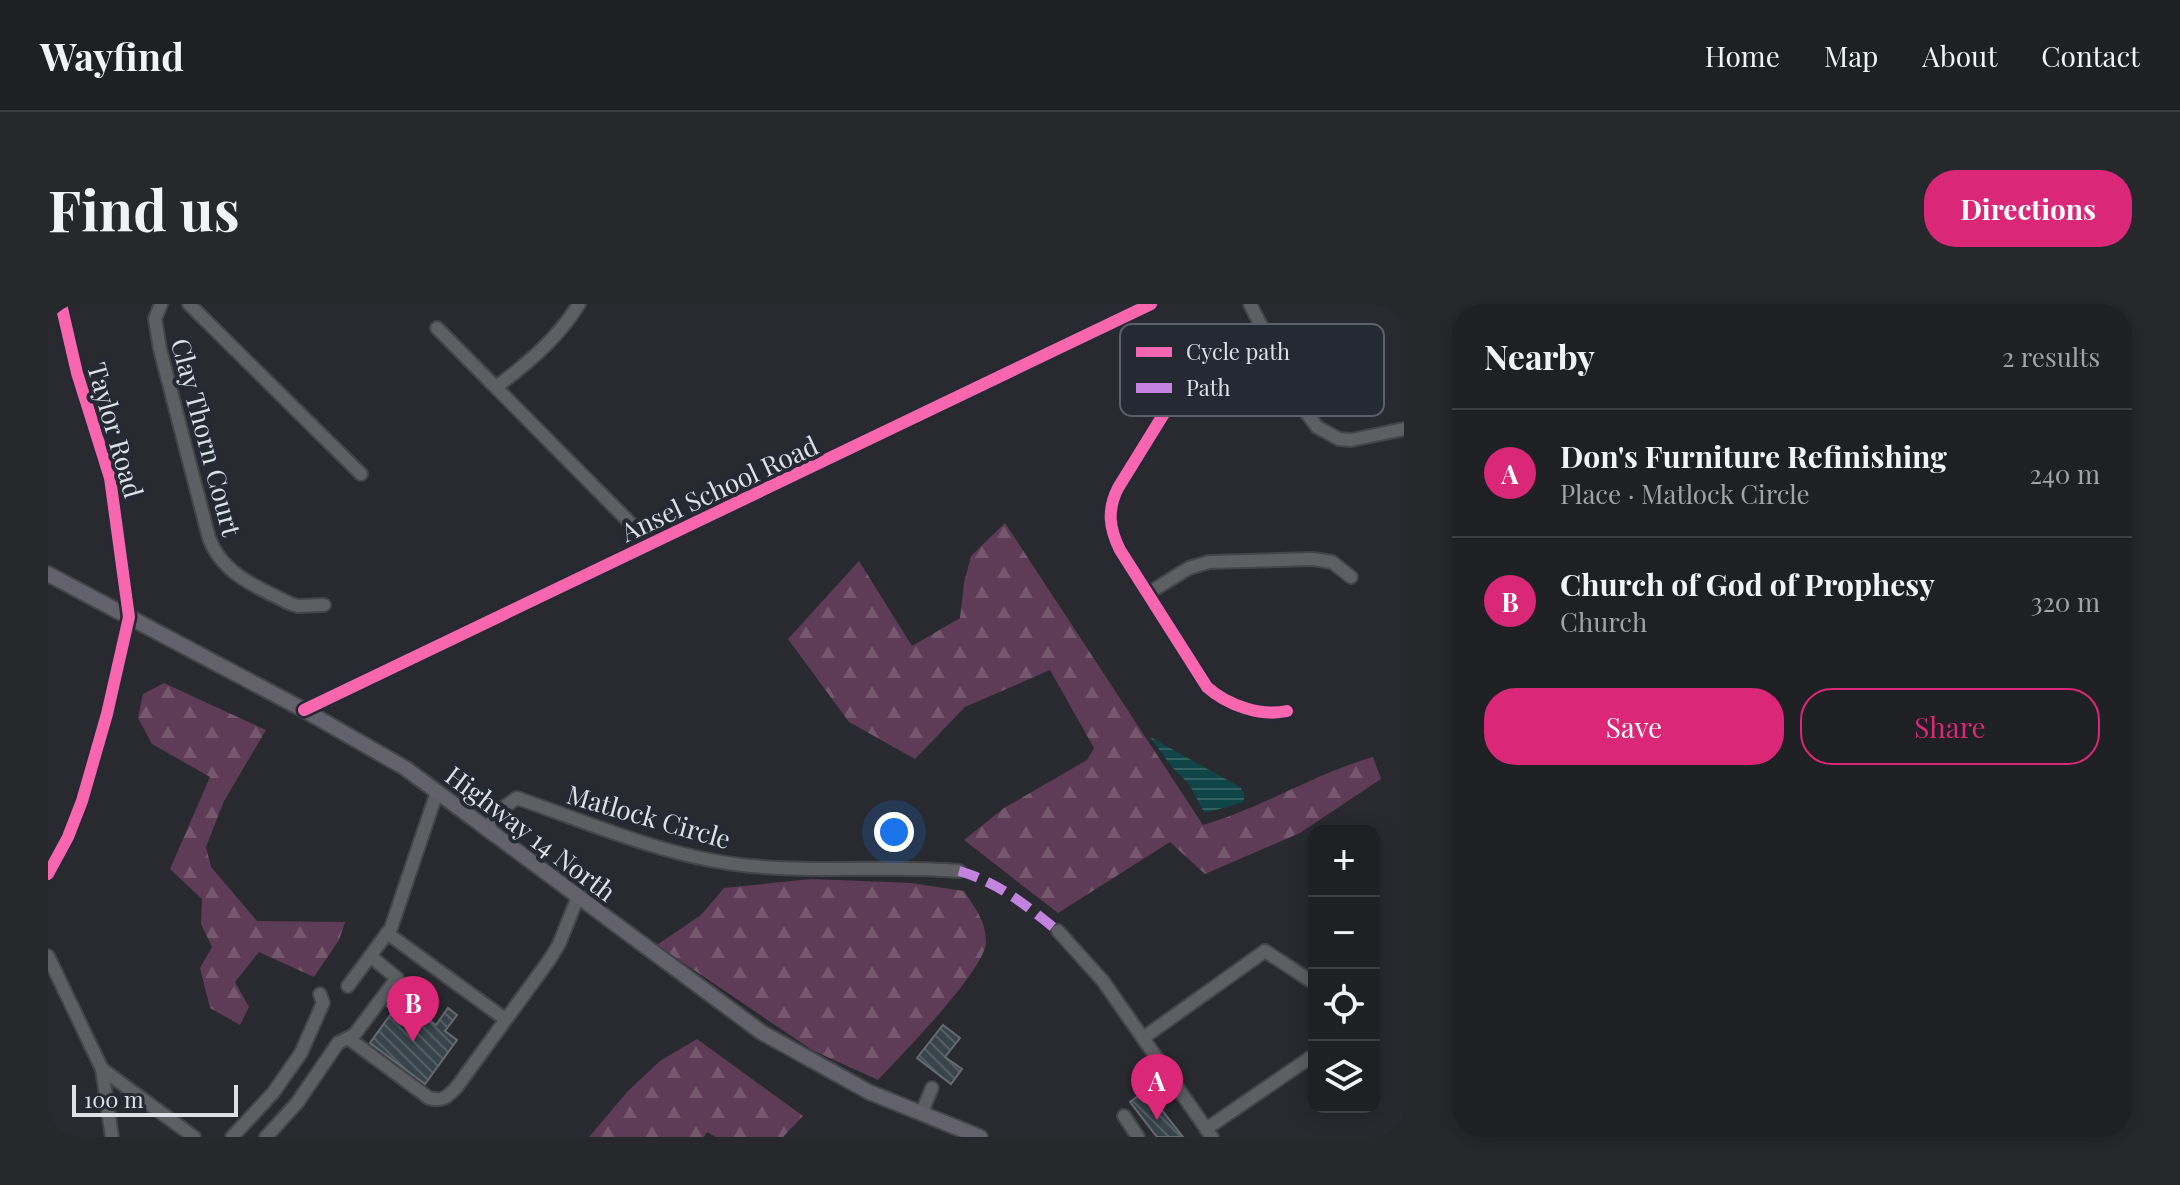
<!DOCTYPE html>
<html lang="en">
<head>
<meta charset="utf-8">
<style>
  :root { --surface:#1e2024; --page:#26282c; --text:#f1f3f6; --muted:#a1a3a6; --line:#3c3e41; --accent:#db2777 }
  body { margin:0; font-family:"Playfair Display",serif; background:var(--page); color:var(--text) }
  .controls { position:absolute; right:24px; bottom:24px; display:grid; overflow:hidden; border-radius:16px; box-shadow:0 4px 20px #0003 }
  .controls button { width:72px; height:72px; display:grid; place-items:center; padding:0; border:0; border-bottom:2px solid var(--line); background:var(--surface); color:var(--text); font:40px sans-serif }
  .scale { position:absolute; left:24px; bottom:20px; width:166px; box-sizing:border-box; padding-left:8px; border:4px solid #dde0e7; border-top:0; font-size:22px; line-height:28px; white-space:nowrap; color:#dde0e7; -webkit-text-stroke:6px #252934; paint-order:stroke }
  .you { position:absolute; left:846px; top:528px; width:28px; height:28px; margin:-20px; border:6px solid #fff; border-radius:50%; background:#1a73e8; box-shadow:0 0 0 12px #1a73e833 }
  .badge { display:grid; place-items:center; width:52px; height:52px; border-radius:50%; background:var(--accent); color:#fff; font-size:26px; font-weight:700 }
  .pin { position:absolute; translate:-50% -66px; filter:drop-shadow(0 2px 4px #0008) }
  .pin::after { content:''; position:absolute; top:42px; width:28px; height:24px; background:inherit; clip-path:polygon(0 0,100% 0,50% 100%) }
  .list { margin:0; padding:0; list-style:none }
  h2 { display:flex; justify-content:space-between; align-items:center; height:104px; margin:0; padding:0 32px; font-size:34px }
  h2 small { font-size:26px; font-weight:400; color:var(--muted) }
  .list li { display:grid; grid-template-columns:52px 1fr auto; gap:24px; align-items:center; box-sizing:border-box; height:128px; padding:0 32px; border-top:2px solid var(--line) }
  .list b { display:block; font-size:30px; white-space:nowrap }
  .list p { margin:0; font-size:26px; white-space:nowrap; color:var(--muted) }
  .list em { font-size:26px; font-style:normal; color:var(--muted) }
  .actions { display:flex; gap:16px; padding:24px 32px }
  .actions a { flex:1; padding:18px 0; border:2px solid var(--accent); border-radius:32px; text-align:center; font-size:28px; color:var(--accent) }
  .actions .main { background:var(--accent); color:#fff }
  .icon { flex:none; width:44px; height:44px; fill:none; stroke:currentColor; stroke-width:2; stroke-linecap:round; stroke-linejoin:round }
  .map { position:relative; flex:none; width:1356px; height:833px; overflow:hidden; border-radius:32px }
  header { display:flex; align-items:center; gap:48px; box-sizing:border-box; height:112px; padding:0 40px; background:var(--surface); border-bottom:2px solid var(--line) }
  header strong { font-size:38px }
  nav { display:flex; gap:44px; margin-inline-start:auto; font-size:28px }
  .intro { display:flex; align-items:center; justify-content:space-between; box-sizing:border-box; height:192px; padding:0 48px }
  h1 { margin:0; font-size:56px }
  .button { padding:20px 36px; border-radius:32px; background:var(--accent); color:#fff; font-size:28px; font-weight:700 }
  main { display:flex; gap:48px; padding:0 48px }
  aside { flex:1; background:var(--surface); border-radius:32px; box-shadow:0 4px 20px #0003 }
  .map>svg:first-child { display:block }
  .forest { fill:url(#forest-firs) }
  .water { fill:url(#water-rules) }
  .building { fill:url(#building-back-hatch); stroke:#676a6f; stroke-width:2 }
  .lines { fill:none; stroke-linecap:round; stroke-linejoin:round }
  .minor-casing { stroke:#434549; stroke-width:16 }
  .major-casing { stroke:#434549; stroke-width:18 }
  .minor { stroke:#5d5f63; stroke-width:12 }
  .major { stroke:#63616c; stroke-width:14 }
  .quiet { stroke:#c483df; stroke-width:10; stroke-dasharray:20 10; stroke-linecap:butt }
  .cycleway-casing { stroke:#252934; stroke-width:17 }
  .cycleway { stroke:#f766af; stroke-width:12 }
  .labels { text-anchor:middle; dominant-baseline:central; stroke-width:8; stroke-linejoin:round; paint-order:stroke }
  .street-label { font-size:26px; fill:#dde0e7; stroke:#252934 }
  .key { fill:#252934; stroke:#5c606a; stroke-width:2 }
  .key-label { font-size:22px; fill:#dde0e7 }
</style>
</head>
<body>
<header>
<strong>Wayfind</strong>
<nav><a>Home</a><a>Map</a><a>About</a><a>Contact</a></nav>
</header>
<div class="intro"><h1>Find us</h1><a class="button">Directions</a></div>
<main>
<div class="map">
<svg width="1356" height="833" viewBox="0 0 1356 833">
  <defs>
    <pattern id="forest-firs" width="22" height="20" patternUnits="userSpaceOnUse" patternTransform="scale(2)"><rect width="22" height="20" fill="#5e3b56"/><path d="M5 1l3.5 6h-7zM16 11l3.5 6h-7z" fill="#75576e"/></pattern>
    <pattern id="water-rules" width="6" height="5" patternUnits="userSpaceOnUse" patternTransform="scale(2)"><rect width="6" height="5" fill="#0f4549"/><path d="M0 2.5h6" fill="none" stroke="#326063"/></pattern>
    <pattern id="building-back-hatch" width="6" height="6" patternUnits="userSpaceOnUse" patternTransform="scale(2)"><rect width="6" height="6" fill="#38434b"/><path d="M-1 5l2 2M0 0l6 6M5-1l2 2" fill="none" stroke="#545e65"/></pattern>
  </defs>
  <rect width="100%" height="100%" fill="#282a30"/>
  <g class="forest">
    <path d="M957 219 1155 521C1214 504 1266 470 1325 453L1333 475 1252 529 1157 570 1122 538 1010 609 916 536 956 504 1039 456 1046 444 1002 366 917 403 867 455 801 418 740 335 811 257 864 342 912 314 916 279 923 252Z"/>
    <path d="M116 379 218 426 176 497 158 543 163 563 209 617 297 618 291 636 266 673 211 648 187 678 201 703 192 721 162 704 152 664 164 643 153 620 154 595 122 565 162 473 104 440 90 414 95 390Z"/>
    <path d="M764 575 863 579 916 587C927 604 938 617 938 638 937 667 853 751 830 776L764 746 609 641 653 611 676 584Z"/>
    <path d="M649 735 755 812 735 833H668L659 828 656 833H541L580 787 612 757Z"/>
  </g>
  <path class="water" d="M1102 433 1192 483 1197 491 1195 498C1189 500 1160 509 1156 508L1141 480 1124 463Z"/>
  <g class="building">
    <path d="M344 696 351 701 355 697 388 721 400 704 409 711 397 727 409 736 377 780 322 739 345 707 339 702Z"/>
    <path d="M895 721 912 734 897 753 914 765 903 780 869 754Z"/>
    <path d="M1098 786 1135 833H1109L1082 798Z"/>
  </g>
  <g class="lines">
    <defs>
      <g id="minor">
        <path d="M113 0 107 15 112 45 161 234C174 270 209 283 241 299L249 302 276 301"/>
        <path d="M141 0 313 170"/>
        <path d="M1202 0 1255 104 1269 123 1291 135 1303 136 1356 125"/>
        <path d="M389 24 603 240"/>
        <path d="M1221 38 1158 67 1133 82 1070 184C1059 206 1061 224 1072 246L1159 383C1179 401 1213 413 1239 407"/>
        <path d="M448 83C479 60 510 34 531 0"/>
        <path d="M1099 290 1141 264 1161 258 1265 255 1284 258 1303 273"/>
        <path d="M256 406 1103 0"/>
        <path d="M439 525 452 506 469 494C544 520 623 555 703 562 772 569 842 561 911 567"/>
        <path d="M0 570 20 533 34 497 59 410 81 313 62 174 29 69 13 0"/>
        <path d="M1010 627 1055 677 1164 833"/>
        <path d="M339 629 457 715"/>
        <path d="M0 652 54 765"/>
        <path d="M300 682 343 624 389 488"/>
        <path d="M300 734 381 794C394 798 399 793 408 784L502 655 511 640 530 593"/>
        <path d="M1095 734 1217 647 1266 679"/>
        <path d="M873 810 884 784"/>
        <path d="M1076 812 1090 833"/>
        <path d="M1158 825 1266 751"/>
        <path d="M64 833 54 765 146 833"/>
        <path d="M184 833 225 789 253 749 275 699 272 690"/>
        <path d="M218 833 249 799 290 739 306 731 349 674 322 652"/>
      </g>
      <path id="major" d="M0 270 256 406 357 464 713 728 821 788 932 833"/>
    </defs>
    <use href="#minor" class="minor-casing"/>
    <use href="#major" class="major-casing"/>
    <use href="#minor" class="minor"/>
    <use href="#major" class="major"/>
    <path class="quiet" d="M911 567C950 578 979 602 1010 627"/>
    <defs>
      <g id="cycleway">
        <path d="M1221 38 1158 67 1133 82 1070 184C1059 206 1061 224 1072 246L1159 383C1179 401 1213 413 1239 407"/>
        <path d="M256 406 1103 0"/>
        <path d="M0 570 20 533 34 497 59 410 81 313 62 174 29 69 13 0"/>
      </g>
    </defs>
    <use href="#cycleway" class="cycleway-casing"/>
    <use href="#cycleway" class="cycleway"/>
  </g>
  <g class="labels">
    <g class="street-label">
      <text transform="translate(68 126) rotate(74)">Taylor Road</text>
      <text transform="translate(159 133) rotate(75)">Clay Thorn Court</text>
      <text transform="translate(671 184) rotate(-25)">Ansel School Road</text>
      <text transform="translate(601 512) rotate(16)">Matlock Circle</text>
      <text transform="translate(483 529) rotate(37)">Highway 14 North</text>
    </g>
  </g>
  <rect x="1072" y="20" width="264" height="92" rx="12" class="key"/>
  <rect x="1088" y="43" width="36" height="10" fill="#f766af"/>
  <rect x="1088" y="79" width="36" height="10" fill="#c483df"/>
  <g class="key-label">
    <text x="1138" y="56">Cycle path</text>
    <text x="1138" y="92">Path</text>
  </g>
</svg>
<div class="controls">
<button>+</button>
<button>−</button>
<button><svg class="icon" aria-label="locate" viewBox="0 0 24 24"><circle cx="12" cy="12" r="6"/><path d="M12 2v4M12 18v4M2 12h4M18 12h4"/></svg></button>
<button><svg class="icon" aria-label="layers" viewBox="0 0 24 24"><path d="M12 4l9 5-9 5-9-5zM3 14l9 5 9-5"/></svg></button>
</div>
<div class="scale">100 m</div>
<div class="you"></div>
<div class="pin badge" style="left:1109px;top:816px">A</div>
<div class="pin badge" style="left:365px;top:738px">B</div>
</div>
<aside>
<h2>Nearby<small>2 results</small></h2>
<ul class="list">
<li><span class="badge">A</span><div><b>Don's Furniture Refinishing</b><p>Place · Matlock Circle</p></div><em>240 m</em></li>
<li><span class="badge">B</span><div><b>Church of God of Prophesy</b><p>Church</p></div><em>320 m</em></li>
</ul>
<div class="actions"><a class="main">Save</a><a>Share</a></div>
</aside>
</main>
</body>
</html>
